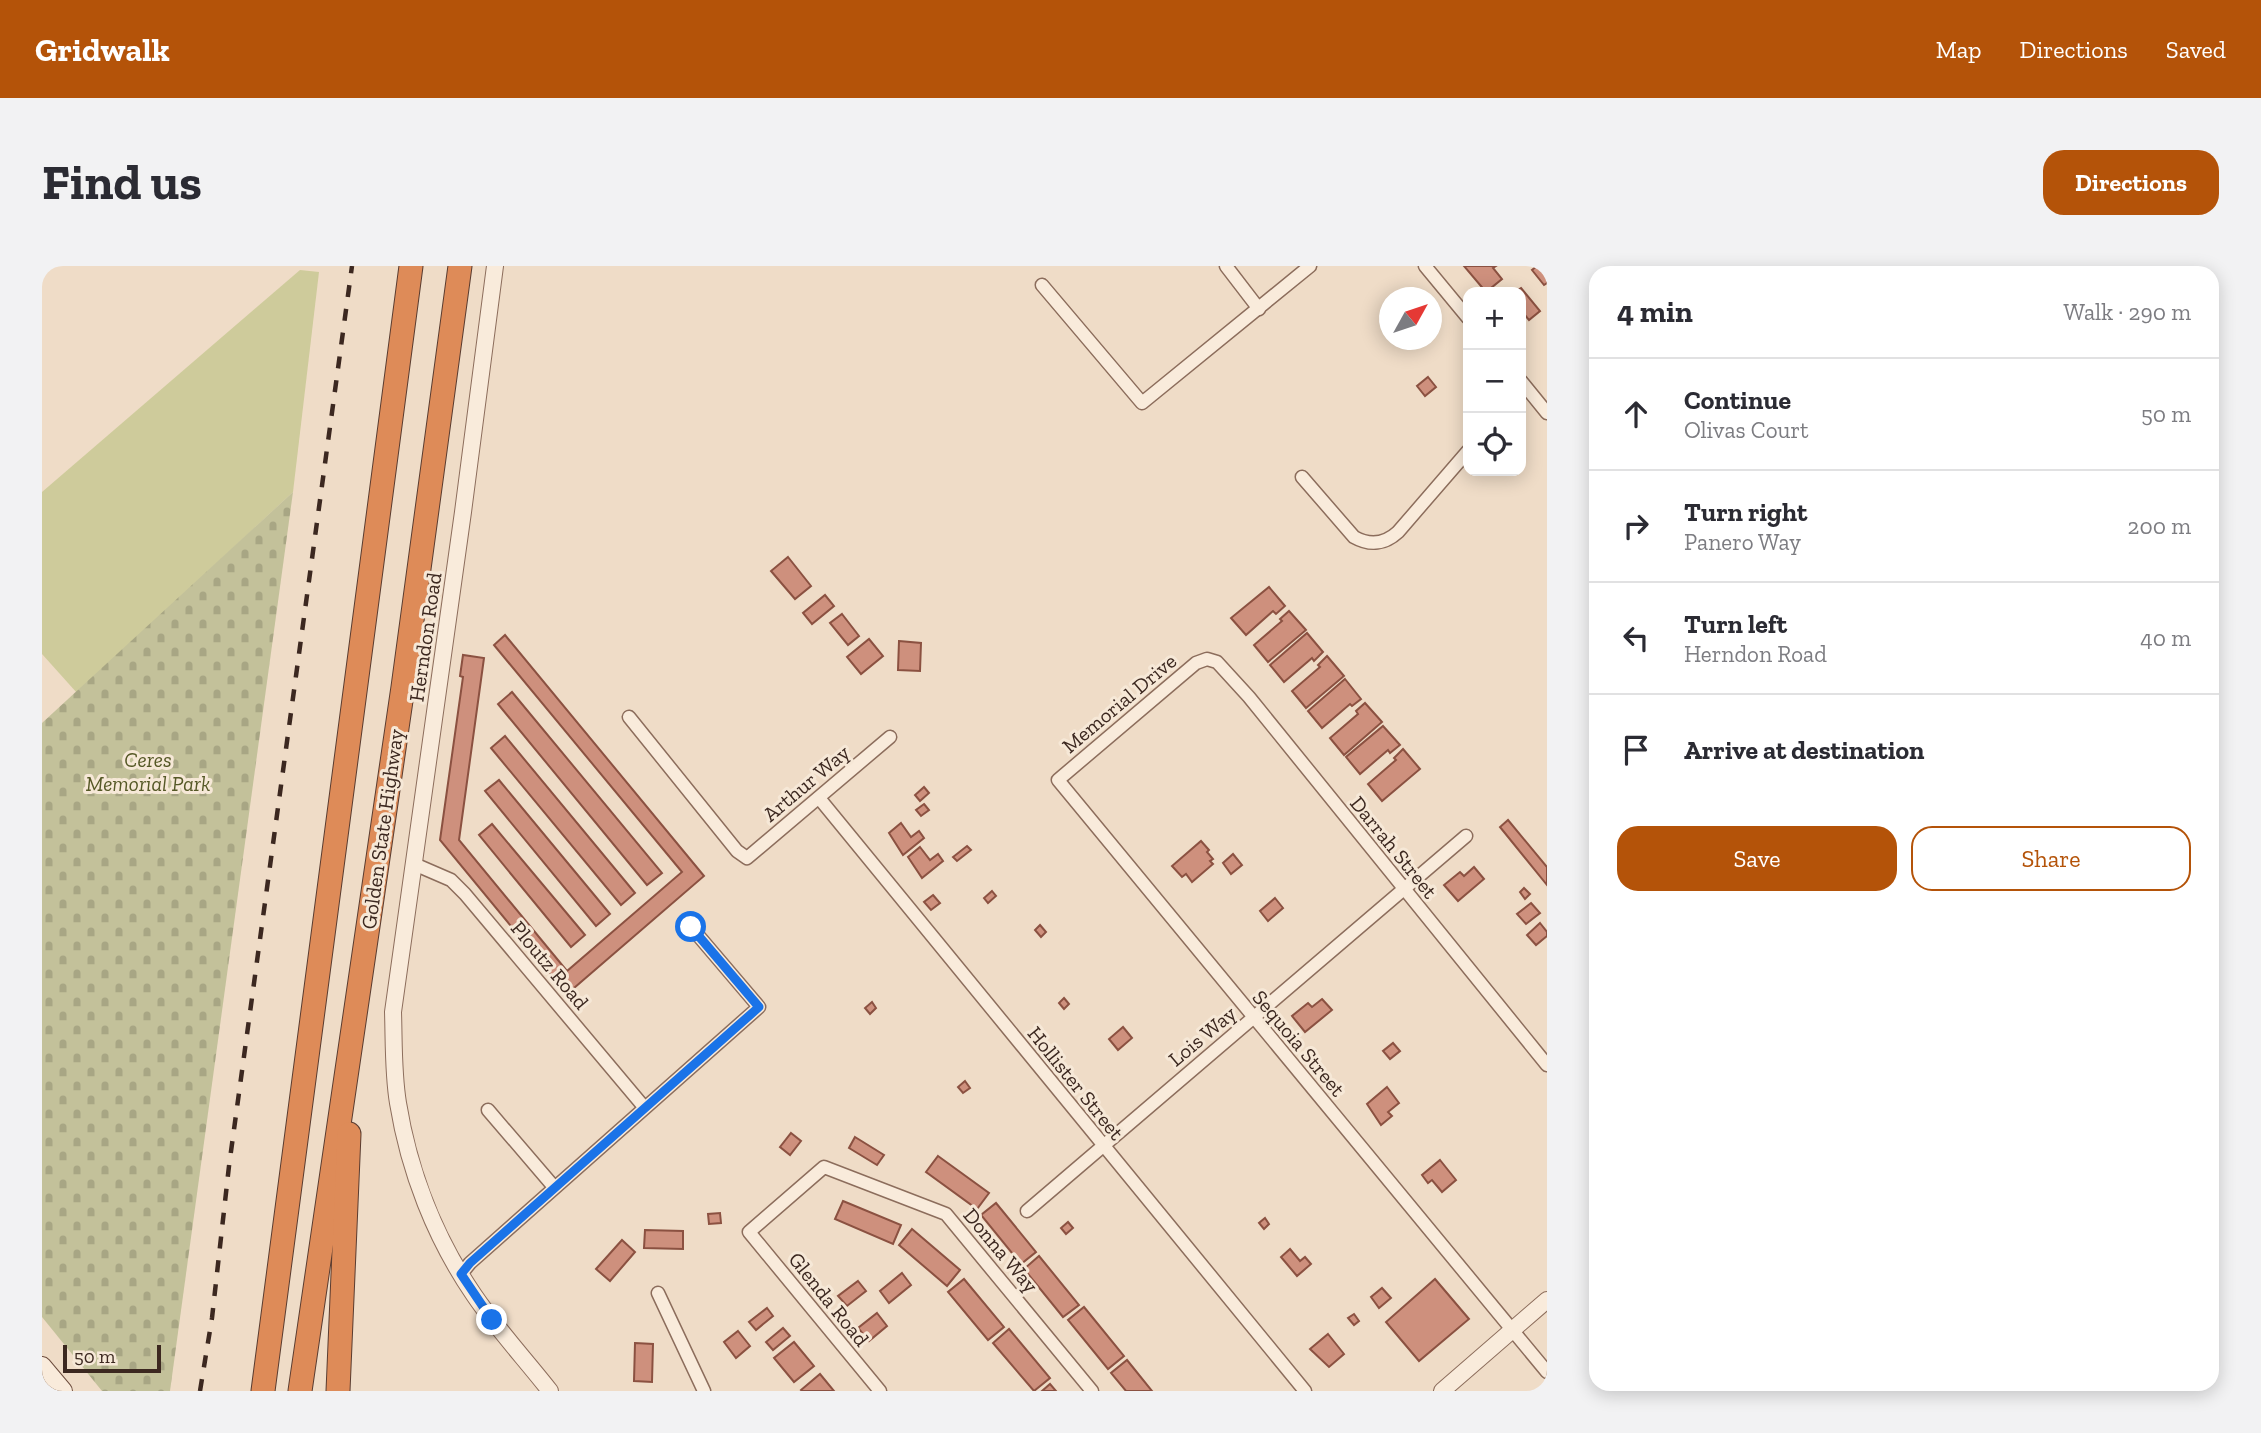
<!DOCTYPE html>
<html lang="en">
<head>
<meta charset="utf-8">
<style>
  :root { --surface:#fff; --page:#f2f2f3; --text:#2b2b33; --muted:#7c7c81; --line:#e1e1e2; --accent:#b45309 }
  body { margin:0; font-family:"Zilla Slab",serif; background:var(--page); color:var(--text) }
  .controls { position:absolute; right:21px; top:21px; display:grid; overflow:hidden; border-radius:14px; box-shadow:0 4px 18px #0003 }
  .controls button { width:63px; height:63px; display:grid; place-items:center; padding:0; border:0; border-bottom:2px solid var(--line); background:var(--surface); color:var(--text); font:35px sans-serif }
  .compass { position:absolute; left:1337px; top:21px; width:63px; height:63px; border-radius:50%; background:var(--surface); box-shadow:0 4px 18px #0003; rotate:50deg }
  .scale { position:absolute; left:21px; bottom:18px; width:98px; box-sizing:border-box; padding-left:7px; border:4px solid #3c2820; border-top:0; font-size:19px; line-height:24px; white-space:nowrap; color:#3c2820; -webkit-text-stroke:5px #f6e8d7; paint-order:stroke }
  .stop { position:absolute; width:21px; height:21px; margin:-16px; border:5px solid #1a73e8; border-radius:50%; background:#fff }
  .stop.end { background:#1a73e8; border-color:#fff; box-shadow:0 2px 7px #0008 }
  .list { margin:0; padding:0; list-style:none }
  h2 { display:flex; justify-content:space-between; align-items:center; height:91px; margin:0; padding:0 28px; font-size:30px }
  h2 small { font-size:23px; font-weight:400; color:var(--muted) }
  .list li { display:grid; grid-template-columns:46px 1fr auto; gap:21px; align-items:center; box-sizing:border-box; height:112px; padding:0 28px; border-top:2px solid var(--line) }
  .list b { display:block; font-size:26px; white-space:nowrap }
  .list p { margin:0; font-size:23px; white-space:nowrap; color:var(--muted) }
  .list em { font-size:23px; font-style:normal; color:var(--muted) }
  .actions { display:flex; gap:14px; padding:21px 28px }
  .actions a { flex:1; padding:16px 0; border:2px solid var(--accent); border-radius:21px; text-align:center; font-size:24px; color:var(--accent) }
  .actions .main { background:var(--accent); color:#fff }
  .icon { flex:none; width:38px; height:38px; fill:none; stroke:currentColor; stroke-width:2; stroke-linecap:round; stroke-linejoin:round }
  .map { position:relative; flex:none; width:1505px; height:1125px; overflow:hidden; border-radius:21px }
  header { display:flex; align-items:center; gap:42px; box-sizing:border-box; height:98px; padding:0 35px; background:var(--accent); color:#fff }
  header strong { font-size:33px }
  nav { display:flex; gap:38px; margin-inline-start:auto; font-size:24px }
  .intro { display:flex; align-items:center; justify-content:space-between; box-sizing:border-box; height:168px; padding:0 42px }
  h1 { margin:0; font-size:49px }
  .button { padding:18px 32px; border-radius:21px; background:var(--accent); color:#fff; font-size:24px; font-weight:700 }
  main { display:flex; gap:42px; padding:0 42px }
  aside { flex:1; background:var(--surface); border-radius:21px; box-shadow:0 4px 18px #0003 }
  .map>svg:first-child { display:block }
  .grass { fill:#cecb9b }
  .cemetery { fill:url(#cemetery-stones) }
  .building { fill:#ce907d; stroke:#8b5141; stroke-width:2 }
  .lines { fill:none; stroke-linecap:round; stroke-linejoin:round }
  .minor-casing { stroke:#8c6d5c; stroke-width:15 }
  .tertiary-casing { stroke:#8c6d5c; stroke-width:18 }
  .secondary-casing { stroke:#6e4e3f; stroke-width:20 }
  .motorway-casing { stroke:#5a3c30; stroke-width:25 }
  .minor { stroke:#f9ebdb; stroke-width:12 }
  .tertiary { stroke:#f9ebdb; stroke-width:16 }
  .secondary { stroke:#f9ebdb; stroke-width:18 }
  .motorway { stroke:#de8b58; stroke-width:23 }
  .rail { stroke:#3c2820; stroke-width:4.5; stroke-dasharray:12 12; stroke-linecap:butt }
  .route { stroke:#1a73e8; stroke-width:9 }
  .labels { text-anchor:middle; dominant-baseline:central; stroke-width:6; stroke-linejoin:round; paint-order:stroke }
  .street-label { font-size:21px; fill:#3c2820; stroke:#f6e8d7 }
  .park-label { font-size:21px; font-style:italic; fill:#555826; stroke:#f6e8d7 }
</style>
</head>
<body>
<header>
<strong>Gridwalk</strong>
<nav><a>Map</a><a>Directions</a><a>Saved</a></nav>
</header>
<div class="intro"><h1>Find us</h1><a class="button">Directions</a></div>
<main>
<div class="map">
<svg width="1505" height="1125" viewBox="0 0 1505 1125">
  <defs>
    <pattern id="cemetery-stones" width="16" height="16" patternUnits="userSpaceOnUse" patternTransform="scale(1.75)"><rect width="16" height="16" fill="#c3c19a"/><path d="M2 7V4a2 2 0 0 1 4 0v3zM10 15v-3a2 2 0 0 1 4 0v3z" fill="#a8a684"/></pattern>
  </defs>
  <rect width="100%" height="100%" fill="#efdcc7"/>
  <path class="grass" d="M258 4 277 6 251 226 35 427 0 388V226Z"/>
  <path class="cemetery" d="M251 226 128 1125H60L0 1051V457Z"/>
  <g class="building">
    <path d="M1422 0H1454L1451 2 1460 13 1444 26Z"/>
    <path d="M1495 0H1505V17L1502 19 1490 4Z"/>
    <path d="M1479 22 1498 45 1487 54 1482 48 1479 51V26H1473Z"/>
    <path d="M1386 111 1394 121 1383 130 1375 120Z"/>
    <path d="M746 291 769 320 753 333 729 305Z"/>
    <path d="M1227 321 1243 340 1234 348 1231 345 1204 369 1189 352Z"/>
    <path d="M783 329 792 340 770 358 761 347Z"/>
    <path d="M1247 345 1264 364 1226 396 1212 379 1240 355 1238 353Z"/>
    <path d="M800 348 817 370 806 379 788 357Z"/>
    <path d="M1265 367 1281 386 1272 395 1270 392 1242 416 1228 399Z"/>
    <path d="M463 369 662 610 525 728 398 574 421 411 418 410 421 389 442 392 417 574 525 705 640 606 452 379Z"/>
    <path d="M827 373 841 390 819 408 805 391Z"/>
    <path d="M857 375 879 377 878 405 856 404Z"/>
    <path d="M1285 390 1302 410 1264 442 1250 425 1278 401 1276 399Z"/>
    <path d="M1303 413 1319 433 1310 440 1308 438 1280 462 1266 445Z"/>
    <path d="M470 426 620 607 605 619 456 438Z"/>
    <path d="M1323 437 1340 456 1302 489 1288 472 1316 448 1314 445Z"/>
    <path d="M1341 460 1358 479 1348 487 1346 484 1318 508 1304 491Z"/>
    <path d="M463 470 593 627 579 639 449 482Z"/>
    <path d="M1361 483 1378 503 1340 535 1326 518 1354 494 1352 492Z"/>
    <path d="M457 514 568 648 554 660 443 525Z"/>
    <path d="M882 521 887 527 878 535 873 529Z"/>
    <path d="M882 538 887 544 879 550 874 544Z"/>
    <path d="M1466 554 1505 601V619L1458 561Z"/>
    <path d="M859 557 869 571 877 565 882 572 861 589 847 567Z"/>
    <path d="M450 558 543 669 529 681 437 569Z"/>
    <path d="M1159 575 1167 584 1165 586 1171 593 1168 595 1171 598 1150 616 1144 608 1140 611 1130 600Z"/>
    <path d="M925 580 929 584 915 595 911 591Z"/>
    <path d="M878 581 888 594 896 588 901 595 880 612 866 591Z"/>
    <path d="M1191 588 1200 599 1189 608 1181 597Z"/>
    <path d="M1432 601 1442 613 1416 635 1402 619 1418 606 1422 610Z"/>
    <path d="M1482 622 1488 628 1483 633 1478 626Z"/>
    <path d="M950 625 954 630 946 637 942 632Z"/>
    <path d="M891 629 898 637 889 644 882 636Z"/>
    <path d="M1233 632 1241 642 1226 655 1218 645Z"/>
    <path d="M1489 637 1498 647 1484 658 1475 648Z"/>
    <path d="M1498 657 1505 666V670L1494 679 1485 669Z"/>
    <path d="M998 659 1004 666 999 671 993 664Z"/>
    <path d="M1022 732 1027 738 1022 743 1017 737Z"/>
    <path d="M1280 733 1290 744 1263 766 1250 750 1266 737 1270 741Z"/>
    <path d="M830 736 834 742 828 748 823 742Z"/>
    <path d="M1081 761 1090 772 1076 784 1067 773Z"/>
    <path d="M1351 777 1358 785 1348 793 1341 785Z"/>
    <path d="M923 815 928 822 921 827 916 821Z"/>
    <path d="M1345 821 1357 837 1346 846 1350 850 1339 859 1325 838Z"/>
    <path d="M749 867 759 875 748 889 738 881Z"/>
    <path d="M813 871 842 889 835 899 807 882Z"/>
    <path d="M896 890 947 927 935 943 884 906Z"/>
    <path d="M1398 894 1414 914 1400 926 1390 914 1386 917 1380 909Z"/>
    <path d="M801 935 859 959 851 978 793 953Z"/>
    <path d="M954 937 994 986 979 998 939 949Z"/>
    <path d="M678 947 679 957 667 958 666 948Z"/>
    <path d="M1223 952 1227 958 1222 963 1217 957Z"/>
    <path d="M1026 956 1031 962 1024 968 1019 962Z"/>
    <path d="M870 963 918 1004 905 1020 857 979Z"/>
    <path d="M603 964 641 965V983L602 982Z"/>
    <path d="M580 974 593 986 568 1015 554 1003Z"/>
    <path d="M1248 983 1258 995 1263 991 1269 998 1255 1010 1239 991Z"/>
    <path d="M997 990 1037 1039 1021 1051 982 1003Z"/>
    <path d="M860 1007 869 1019 847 1037 838 1025Z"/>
    <path d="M922 1013 962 1061 946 1074 906 1026Z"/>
    <path d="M1393 1013 1427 1053 1377 1095 1344 1056Z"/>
    <path d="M816 1015 824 1025 805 1040 796 1030Z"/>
    <path d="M1340 1022 1349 1032 1337 1042 1329 1031Z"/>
    <path d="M1042 1041 1082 1090 1066 1103 1026 1054Z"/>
    <path d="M725 1042 731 1050 714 1064 707 1056Z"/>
    <path d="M835 1047 845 1060 827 1075 816 1062Z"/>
    <path d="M1312 1048 1317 1055 1312 1059 1306 1052Z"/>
    <path d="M741 1062 748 1070 731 1084 724 1076Z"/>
    <path d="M967 1063 1008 1112 992 1125 951 1077Z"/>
    <path d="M696 1065 708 1080 694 1092 682 1076Z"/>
    <path d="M1286 1068 1302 1088 1287 1101 1268 1083Z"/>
    <path d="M752 1076 772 1100 752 1116 732 1092Z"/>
    <path d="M593 1077 611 1078 610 1116 592 1115Z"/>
    <path d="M1085 1094 1110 1125H1084L1069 1107Z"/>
    <path d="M778 1108 792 1125H760L759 1124Z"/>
    <path d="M1008 1118 1014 1125H1000Z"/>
  </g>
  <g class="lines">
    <defs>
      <g id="minor">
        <path d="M1184 0 1217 43"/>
        <path d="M1383 0 1426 52"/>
        <path d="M1000 19 1100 137 1268 0"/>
        <path d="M1479 115 1505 147"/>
        <path d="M1260 211 1312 271C1328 280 1343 278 1356 266L1426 185"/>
        <path d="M587 451 695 585 705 592 848 471"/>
        <path d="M777 532 1263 1125"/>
        <path d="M372 598 409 614 423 628 602 841"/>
        <path d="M1505 799 1207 431 1175 396 1165 393 1154 397 1016 514 1505 1106"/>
        <path d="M446 844 512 921"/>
        <path d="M985 945 1424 570"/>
        <path d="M419 1008 428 997 717 741 649 661"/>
        <path d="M616 1027 662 1125"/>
        <path d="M838 1125 707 966 782 901 904 948 1050 1125"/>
      </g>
      <g id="tertiary">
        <path d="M453 0 421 246 351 746C352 776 351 807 356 837 367 905 393 972 432 1029 455 1063 483 1093 508 1125"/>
        <path d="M1400 1125 1505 1034"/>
      </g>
      <path id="secondary" d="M0 1100 21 1125"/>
      <g id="motorway">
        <path d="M221 1125 369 0"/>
        <path d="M258 1125 361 421 418 0"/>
        <path d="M296 1125 307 868"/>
      </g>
    </defs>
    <use href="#minor" class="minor-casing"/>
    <use href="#tertiary" class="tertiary-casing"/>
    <use href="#secondary" class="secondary-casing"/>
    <use href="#motorway" class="motorway-casing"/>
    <use href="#minor" class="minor"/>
    <use href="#tertiary" class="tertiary"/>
    <use href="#secondary" class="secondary"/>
    <use href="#motorway" class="motorway"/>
    <path class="rail" d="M158 1125 170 1052 187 900 310 0"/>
  </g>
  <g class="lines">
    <path class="route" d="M450 1054 419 1008 428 997 717 741 649 661"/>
  </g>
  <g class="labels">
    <g class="street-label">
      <text transform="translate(383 371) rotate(-82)">Herndon Road</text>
      <text transform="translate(1077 437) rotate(-40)">Memorial Drive</text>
      <text transform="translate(764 517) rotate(-40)">Arthur Way</text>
      <text transform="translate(340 563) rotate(-82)">Golden State Highway</text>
      <text transform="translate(1352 581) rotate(51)">Darrah Street</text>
      <text transform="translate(508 699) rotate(50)">Ploutz Road</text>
      <text transform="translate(1160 770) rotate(-40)">Lois Way</text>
      <text transform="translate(1257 777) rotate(50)">Sequoia Street</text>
      <text transform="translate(1034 817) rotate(51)">Hollister Street</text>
      <text transform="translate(959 984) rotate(50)">Donna Way</text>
      <text transform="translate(787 1033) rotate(51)">Glenda Road</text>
    </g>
    <g class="park-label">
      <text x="106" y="493">Ceres<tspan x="106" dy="24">Memorial Park</tspan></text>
    </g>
  </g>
</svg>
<div class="controls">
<button>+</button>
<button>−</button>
<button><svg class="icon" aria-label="locate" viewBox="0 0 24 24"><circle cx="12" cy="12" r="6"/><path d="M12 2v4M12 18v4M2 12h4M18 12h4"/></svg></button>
</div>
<svg class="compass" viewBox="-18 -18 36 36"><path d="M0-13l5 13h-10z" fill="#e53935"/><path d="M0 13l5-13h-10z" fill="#7c7c81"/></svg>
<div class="scale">50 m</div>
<div class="stop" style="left:649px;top:661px"></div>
<div class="stop end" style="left:450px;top:1054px"></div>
</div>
<aside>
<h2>4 min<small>Walk · 290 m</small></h2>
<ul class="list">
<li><svg class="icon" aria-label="ahead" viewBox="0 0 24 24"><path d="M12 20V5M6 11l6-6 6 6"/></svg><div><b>Continue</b><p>Olivas Court</p></div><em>50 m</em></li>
<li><svg class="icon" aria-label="right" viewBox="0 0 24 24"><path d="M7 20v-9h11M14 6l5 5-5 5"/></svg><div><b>Turn right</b><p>Panero Way</p></div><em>200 m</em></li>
<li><svg class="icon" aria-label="left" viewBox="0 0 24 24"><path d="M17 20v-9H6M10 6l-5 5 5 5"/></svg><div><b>Turn left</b><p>Herndon Road</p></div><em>40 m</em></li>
<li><svg class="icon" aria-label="arrive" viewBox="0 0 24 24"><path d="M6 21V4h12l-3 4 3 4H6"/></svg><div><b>Arrive at destination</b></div></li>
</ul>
<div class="actions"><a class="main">Save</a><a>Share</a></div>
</aside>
</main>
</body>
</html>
